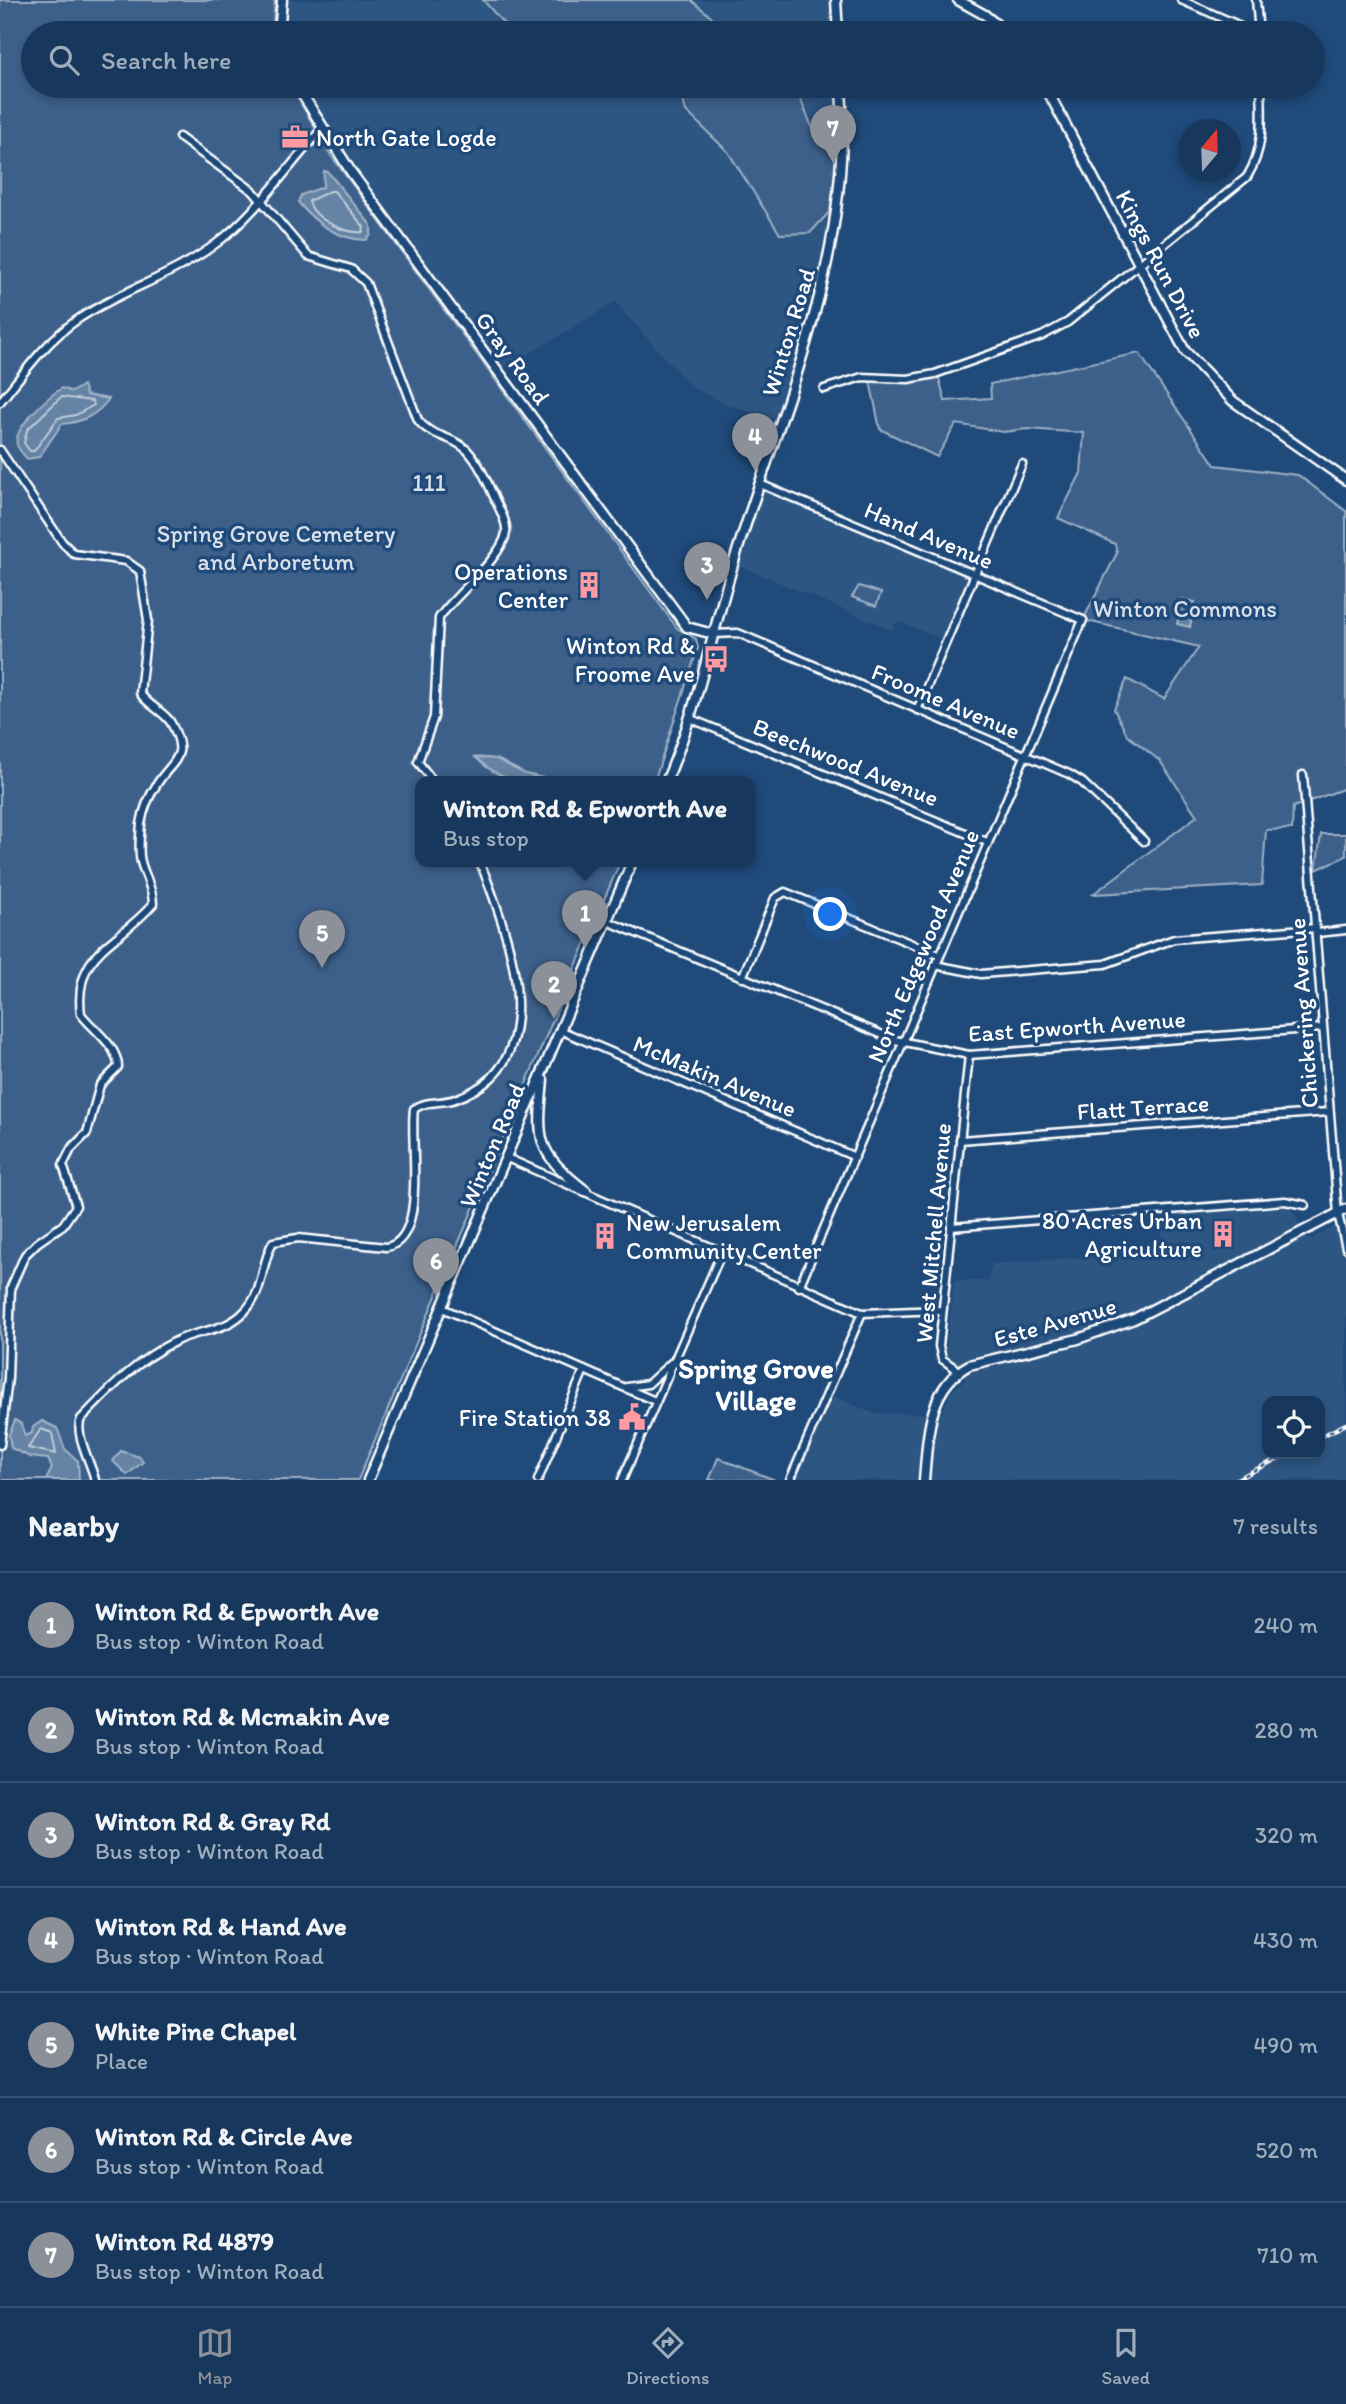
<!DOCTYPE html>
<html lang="en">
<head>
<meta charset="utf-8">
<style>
  :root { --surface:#17385c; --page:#244365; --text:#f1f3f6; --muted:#9eacbb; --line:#365272; --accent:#8c9099 }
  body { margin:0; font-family:Itim,sans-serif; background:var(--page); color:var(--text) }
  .controls { position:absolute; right:21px; bottom:21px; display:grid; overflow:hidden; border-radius:14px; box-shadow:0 4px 10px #0003 }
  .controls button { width:63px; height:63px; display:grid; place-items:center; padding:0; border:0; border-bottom:2px solid var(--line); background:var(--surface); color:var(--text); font:35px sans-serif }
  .compass { position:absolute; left:1178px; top:119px; width:63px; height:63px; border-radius:50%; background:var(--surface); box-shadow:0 4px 10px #0003; rotate:19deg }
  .you { position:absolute; left:831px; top:915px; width:24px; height:24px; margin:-18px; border:5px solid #fff; border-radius:50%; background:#1a73e8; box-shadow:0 0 0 10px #1a73e833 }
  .badge { display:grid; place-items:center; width:46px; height:46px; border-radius:50%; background:var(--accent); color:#fff; font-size:23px; font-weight:700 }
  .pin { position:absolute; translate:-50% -58px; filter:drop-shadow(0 2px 4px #0008) }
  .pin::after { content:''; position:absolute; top:37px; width:24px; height:21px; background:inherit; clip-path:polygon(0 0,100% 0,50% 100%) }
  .popup { position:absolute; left:415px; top:776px; width:340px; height:91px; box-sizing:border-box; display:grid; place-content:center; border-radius:14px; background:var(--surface); filter:drop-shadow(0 2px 5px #0005); font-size:23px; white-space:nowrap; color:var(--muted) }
  .popup b { font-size:26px; color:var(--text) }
  .popup::after { content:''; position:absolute; left:50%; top:100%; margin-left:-14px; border:14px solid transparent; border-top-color:var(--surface) }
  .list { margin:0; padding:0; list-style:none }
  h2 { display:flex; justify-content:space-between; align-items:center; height:91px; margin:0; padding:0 28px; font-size:30px }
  h2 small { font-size:23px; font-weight:400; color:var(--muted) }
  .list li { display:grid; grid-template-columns:46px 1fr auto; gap:21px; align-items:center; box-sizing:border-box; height:105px; padding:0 28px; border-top:2px solid var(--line) }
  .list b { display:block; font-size:26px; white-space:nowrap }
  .list p { margin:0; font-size:23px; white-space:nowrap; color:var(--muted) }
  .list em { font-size:23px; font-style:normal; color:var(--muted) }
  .icon { flex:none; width:38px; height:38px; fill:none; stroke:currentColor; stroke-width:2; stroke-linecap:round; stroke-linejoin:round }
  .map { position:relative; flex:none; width:1346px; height:1480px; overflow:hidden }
  .search { position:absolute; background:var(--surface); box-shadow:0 4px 10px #0003; left:21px; right:21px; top:21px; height:77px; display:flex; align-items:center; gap:18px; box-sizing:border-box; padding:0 24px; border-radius:38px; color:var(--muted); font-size:26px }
  .sheet { height:826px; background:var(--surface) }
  nav { display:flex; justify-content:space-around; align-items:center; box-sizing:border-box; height:98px; border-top:2px solid var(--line); background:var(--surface); font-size:19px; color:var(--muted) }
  nav a { display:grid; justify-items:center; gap:4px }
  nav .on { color:var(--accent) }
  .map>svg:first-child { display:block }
  .built { fill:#2e5683; fill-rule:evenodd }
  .green { fill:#3c618b; stroke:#9eb0c5; stroke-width:2 }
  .water { fill:#6583a4; stroke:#a3b5c8; stroke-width:2 }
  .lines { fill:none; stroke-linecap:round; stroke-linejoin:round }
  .shore { stroke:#c1cddb; stroke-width:2 }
  .street-casing { stroke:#fff; stroke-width:11 }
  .secondary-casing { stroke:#fff; stroke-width:13 }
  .street { stroke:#1f4a7a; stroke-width:6 }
  .secondary { stroke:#1f4a7a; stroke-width:8 }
  .rail-casing { stroke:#fff; stroke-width:4.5 }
  .rail { stroke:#1f4a7a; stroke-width:2; stroke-dasharray:5; stroke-linecap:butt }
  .labels { text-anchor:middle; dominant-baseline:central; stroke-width:7; stroke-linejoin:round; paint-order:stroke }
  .poi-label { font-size:24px; fill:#fff; stroke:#1f4a7a; text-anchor:end }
  .street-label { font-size:24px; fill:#fff; stroke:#1f4a7a }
  .park-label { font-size:24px; fill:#d8dfe8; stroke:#1f4a7a }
  .quarter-label { font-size:28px; font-weight:bold; fill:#fff; stroke:#1f4a7a }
</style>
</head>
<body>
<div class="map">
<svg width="1346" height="1480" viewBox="0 0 1346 1480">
  <rect width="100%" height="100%" fill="#1f4a7a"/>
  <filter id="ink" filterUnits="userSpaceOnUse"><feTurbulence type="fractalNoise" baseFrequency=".0143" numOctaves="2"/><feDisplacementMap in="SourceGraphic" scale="14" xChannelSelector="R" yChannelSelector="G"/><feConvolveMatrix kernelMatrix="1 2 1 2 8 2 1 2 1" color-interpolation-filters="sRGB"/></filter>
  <g filter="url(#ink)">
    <g class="built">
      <path d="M283 0H483L512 33H279Z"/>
      <path d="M691 0H836L838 33H731Z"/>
      <path d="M297 86H523L538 96 551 86H666L683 101 686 111 728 152 751 192 810 233 838 203 834 239 781 422 726 404 691 387 615 302 499 372 382 214Z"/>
      <path d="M795 86H841L843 153 819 144Z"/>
      <path d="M760 484 974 576 946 641 897 621 892 630 733 563Z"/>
      <path d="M1283 1206 1292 1210 1308 1240 1346 1221V1480H790L821 1410 832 1395 872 1413 941 1414 951 1393 965 1379 946 1352 954 1281H988L992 1264 1161 1252 1162 1216ZM1267 1401H1320V1454H1267Z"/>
    </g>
    <g class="green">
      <path d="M0 0H275L272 33H33V86H291L330 154 677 628 696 639 698 648 654 782H420V862H620L358 1480H0Z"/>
      <path d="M483 0H691L731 33H512Z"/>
      <path d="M666 86H795L819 144 843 153 838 203 810 233 780 234 728 152 686 111 683 101Z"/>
      <path d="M1139 353 1215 465 1298 475 1346 511V788L1293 807 1292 829 1266 830 1262 885 1093 894 1197 816 1160 761 1127 735 1114 709 1127 679 1164 699 1199 647 1083 620 1117 553 1115 544 1058 518 1081 473 1084 433 1027 429 1003 432 956 424 937 457 880 429 870 381 903 383 939 378 945 401 991 398 990 384Z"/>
      <path d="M859 586 881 593 876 606 852 597Z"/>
      <path d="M1321 834H1346V856L1316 870Z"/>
      <path d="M718 1458 775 1480H709Z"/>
    </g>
    <g class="water">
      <path d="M324 171 328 172 371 225V235L366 240C337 239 316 224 298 202L301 195 323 187Z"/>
      <path d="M83 385 86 395 109 399C97 415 83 422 62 424L39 457 27 459C24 455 19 450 17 445 12 428 49 396 62 388L72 392Z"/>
      <path d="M1182 599 1195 602 1190 627 1177 624Z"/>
      <path d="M475 757 497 759 525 774 563 782C524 782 505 786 475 757Z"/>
      <path d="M15 1420 21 1424 25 1436 32 1433 33 1427 42 1421 57 1428 65 1449 78 1461 79 1480H46L52 1468 48 1459 30 1457 11 1448 9 1435Z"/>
      <path d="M121 1451 140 1457 143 1462 127 1475 113 1461Z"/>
    </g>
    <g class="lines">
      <g class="shore">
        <path d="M330 191H334L364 227 363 232C345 234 313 219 309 201Z"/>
        <path d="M61 397 92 401 94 405 76 415 58 418 34 451H30L24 443 27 430Z"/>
        <path d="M41 1429 52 1433 56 1454 28 1448Z"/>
      </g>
      <defs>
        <g id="street">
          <path d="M1181 0 1236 24 1247 33"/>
          <path d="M1256 0 1259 33"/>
          <path d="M179 137 253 191 308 256 351 269 366 283 418 420C430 437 451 435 467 450 479 463 487 481 494 497 498 507 508 522 506 533 502 558 453 597 439 618L434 717 418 762 434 782"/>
          <path d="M824 389 862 377 908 379 935 374 1042 336 1068 322 1247 177C1265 148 1262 118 1261 86"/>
          <path d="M0 402C23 374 46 341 77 320 121 290 174 276 217 243 258 212 288 166 322 129"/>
          <path d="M0 450 62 542 74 554 126 561 140 571 148 620 140 693C148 706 164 711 171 723 190 758 173 759 157 784 149 796 143 811 141 824 140 836 138 851 141 862 145 877 153 888 153 904 118 945 73 951 81 1014 93 1030 118 1046 118 1067L100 1085 87 1133 71 1149 63 1165 76 1206 63 1225 37 1243 25 1255 11 1287 8 1378 0 1445"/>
          <path d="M760 484 1083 620 799 1287"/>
          <path d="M713 634 738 633 1069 774 1082 782 1144 841"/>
          <path d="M917 710 1022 464"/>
          <path d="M689 718 987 842"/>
          <path d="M1303 775 1338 1214 1346 1248"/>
          <path d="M607 921 895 1040 969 1055 1322 1028"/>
          <path d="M1317 933 1346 930"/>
          <path d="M935 965 981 974 1105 964 1174 939 1316 928"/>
          <path d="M742 978 775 898 785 892 939 955"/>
          <path d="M560 1030 855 1157"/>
          <path d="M960 1140 1329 1112"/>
          <path d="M507 1158 862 1313 942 1310"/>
          <path d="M951 1227 1285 1201 1305 1205"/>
          <path d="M442 1308 655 1401"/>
          <path d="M959 1371 942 1359 939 1346 969 1055"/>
          <path d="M627 1387 648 1384 671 1363"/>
          <path d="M95 1480C91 1463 74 1433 81 1419 111 1388 137 1360 176 1341 200 1329 226 1332 245 1311 265 1290 260 1265 273 1242L298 1238 386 1247C429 1240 409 1141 414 1109 426 1100 441 1104 455 1099 467 1095 483 1086 492 1077 544 1026 503 919 480 862"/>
          <path d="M538 1480 584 1370"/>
          <path d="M622 1480 721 1254"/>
          <path d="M790 1480 862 1313"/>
        </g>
        <g id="secondary">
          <path d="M836 0 838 33"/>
          <path d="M958 0 985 15 1007 33"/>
          <path d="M279 33 282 0"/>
          <path d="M297 86 351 172 687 627 713 634"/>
          <path d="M1045 86 1185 351 1233 401 1346 480"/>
          <path d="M666 782C697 710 712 633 735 558 785 398 852 259 841 86"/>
          <path d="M543 1080C537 1142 536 1152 586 1191"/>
          <path d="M368 1480 632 862"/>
          <path d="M924 1480C928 1438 927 1388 969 1365L1078 1339 1134 1319 1346 1209"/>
        </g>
      </defs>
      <use href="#street" class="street-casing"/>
      <use href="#secondary" class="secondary-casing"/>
      <use href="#street" class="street"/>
      <use href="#secondary" class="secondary"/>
      <defs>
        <g id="rail">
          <path d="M1320 1437 1346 1424"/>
          <path d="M1235 1480 1287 1454"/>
        </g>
      </defs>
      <use href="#rail" class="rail-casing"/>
      <use href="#rail" class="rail"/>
    </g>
  </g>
  <defs>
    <symbol id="office-bare" viewBox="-9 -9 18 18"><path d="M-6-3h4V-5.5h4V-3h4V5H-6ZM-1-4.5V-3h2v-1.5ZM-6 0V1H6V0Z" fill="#ff9aa2" stroke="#1f4a7a" stroke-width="2.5" paint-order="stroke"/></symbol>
    <symbol id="building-bare" viewBox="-9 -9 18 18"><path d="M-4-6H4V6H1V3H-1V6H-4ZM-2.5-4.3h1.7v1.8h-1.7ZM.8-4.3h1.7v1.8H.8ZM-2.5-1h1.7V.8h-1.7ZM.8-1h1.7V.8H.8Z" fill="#ff9aa2" stroke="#1f4a7a" stroke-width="2.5" paint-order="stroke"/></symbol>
    <symbol id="bus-bare" viewBox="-9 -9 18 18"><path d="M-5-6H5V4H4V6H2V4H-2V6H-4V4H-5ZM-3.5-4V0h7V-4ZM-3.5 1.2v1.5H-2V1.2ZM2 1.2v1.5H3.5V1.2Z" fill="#ff9aa2" stroke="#1f4a7a" stroke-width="2.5" paint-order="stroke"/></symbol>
    <symbol id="civic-bare" viewBox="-9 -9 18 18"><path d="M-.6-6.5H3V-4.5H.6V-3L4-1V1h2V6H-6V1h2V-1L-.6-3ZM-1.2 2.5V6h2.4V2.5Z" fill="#ff9aa2" stroke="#1f4a7a" stroke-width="2.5" paint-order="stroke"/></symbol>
  </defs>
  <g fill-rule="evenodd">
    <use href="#office-bare" x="276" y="118" width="38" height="38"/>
    <use href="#building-bare" x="570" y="566" width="38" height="38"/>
    <use href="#bus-bare" x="697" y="640" width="38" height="38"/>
    <use href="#building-bare" x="1204" y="1215" width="38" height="38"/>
    <use href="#building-bare" x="586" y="1217" width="38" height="38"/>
    <use href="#civic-bare" x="613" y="1398" width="38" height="38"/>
  </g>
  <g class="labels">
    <g class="poi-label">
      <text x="316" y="137" text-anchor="start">North Gate Logde</text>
      <text x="568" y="571">Operations<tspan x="568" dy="28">Center</tspan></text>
      <text x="695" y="645">Winton Rd &amp;<tspan x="695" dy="28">Froome Ave</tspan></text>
      <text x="1202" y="1220">80 Acres Urban<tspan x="1202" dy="28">Agriculture</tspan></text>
      <text x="626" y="1222" text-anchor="start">New Jerusalem<tspan x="626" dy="28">Community Center</tspan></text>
      <text x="611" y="1417">Fire Station 38</text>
    </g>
    <g class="street-label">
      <text transform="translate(1161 264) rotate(62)">Kings Run Drive</text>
      <text transform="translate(788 332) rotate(-73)">Winton Road</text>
      <text transform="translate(513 358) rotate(54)">Gray Road</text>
      <text transform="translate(929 535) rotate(23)">Hand Avenue</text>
      <text transform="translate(946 701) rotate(23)">Froome Avenue</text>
      <text transform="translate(846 762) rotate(22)">Beechwood Avenue</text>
      <text transform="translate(923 946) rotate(-67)">North Edgewood Avenue</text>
      <text transform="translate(1303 1013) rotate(-94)">Chickering Avenue</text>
      <text transform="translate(1077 1026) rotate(-4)">East Epworth Avenue</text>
      <text transform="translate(715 1076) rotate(23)">McMakin Avenue</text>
      <text transform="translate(1143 1107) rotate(-4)">Flatt Terrace</text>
      <text transform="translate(492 1145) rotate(-67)">Winton Road</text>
      <text transform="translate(933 1233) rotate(-85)">West Mitchell Avenue</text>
      <text transform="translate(1055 1322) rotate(-16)">Este Avenue</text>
    </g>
    <g class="park-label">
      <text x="429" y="482">111</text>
      <text x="276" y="533">Spring Grove Cemetery<tspan x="276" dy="28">and Arboretum</tspan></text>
      <text x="1185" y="608">Winton Commons</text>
    </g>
    <g class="quarter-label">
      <text x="756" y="1368">Spring Grove<tspan x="756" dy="32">Village</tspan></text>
    </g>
  </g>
</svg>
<div class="controls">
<button><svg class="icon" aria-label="locate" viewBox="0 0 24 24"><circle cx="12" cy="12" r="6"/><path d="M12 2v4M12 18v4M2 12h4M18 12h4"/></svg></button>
</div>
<svg class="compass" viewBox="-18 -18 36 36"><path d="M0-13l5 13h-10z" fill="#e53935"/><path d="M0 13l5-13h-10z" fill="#9eacbb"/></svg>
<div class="you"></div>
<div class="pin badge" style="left:585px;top:948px">1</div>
<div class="popup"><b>Winton Rd &amp; Epworth Ave</b>Bus stop</div>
<div class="pin badge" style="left:554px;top:1019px">2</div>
<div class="pin badge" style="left:707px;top:600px">3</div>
<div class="pin badge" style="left:755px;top:471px">4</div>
<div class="pin badge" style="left:322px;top:968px">5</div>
<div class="pin badge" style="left:436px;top:1296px">6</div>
<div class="pin badge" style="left:833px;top:163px">7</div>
<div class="search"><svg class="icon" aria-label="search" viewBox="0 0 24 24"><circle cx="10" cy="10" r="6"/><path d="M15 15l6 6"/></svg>Search here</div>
</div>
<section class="sheet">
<h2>Nearby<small>7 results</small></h2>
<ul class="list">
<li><span class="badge">1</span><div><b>Winton Rd &amp; Epworth Ave</b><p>Bus stop · Winton Road</p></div><em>240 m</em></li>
<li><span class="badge">2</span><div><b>Winton Rd &amp; Mcmakin Ave</b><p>Bus stop · Winton Road</p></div><em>280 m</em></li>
<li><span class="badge">3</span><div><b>Winton Rd &amp; Gray Rd</b><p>Bus stop · Winton Road</p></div><em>320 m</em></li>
<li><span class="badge">4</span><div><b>Winton Rd &amp; Hand Ave</b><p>Bus stop · Winton Road</p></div><em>430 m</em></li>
<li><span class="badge">5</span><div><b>White Pine Chapel</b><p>Place</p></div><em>490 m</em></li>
<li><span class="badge">6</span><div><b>Winton Rd &amp; Circle Ave</b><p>Bus stop · Winton Road</p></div><em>520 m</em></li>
<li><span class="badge">7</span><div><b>Winton Rd 4879</b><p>Bus stop · Winton Road</p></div><em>710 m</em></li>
</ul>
</section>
<nav>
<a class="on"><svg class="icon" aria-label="map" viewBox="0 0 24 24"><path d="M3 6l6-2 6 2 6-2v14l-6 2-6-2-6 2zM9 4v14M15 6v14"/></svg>Map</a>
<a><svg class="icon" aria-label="directions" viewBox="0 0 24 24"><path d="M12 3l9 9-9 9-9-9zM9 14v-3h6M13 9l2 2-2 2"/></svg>Directions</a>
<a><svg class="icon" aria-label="saved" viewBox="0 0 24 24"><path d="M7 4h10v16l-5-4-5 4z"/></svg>Saved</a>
</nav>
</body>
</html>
